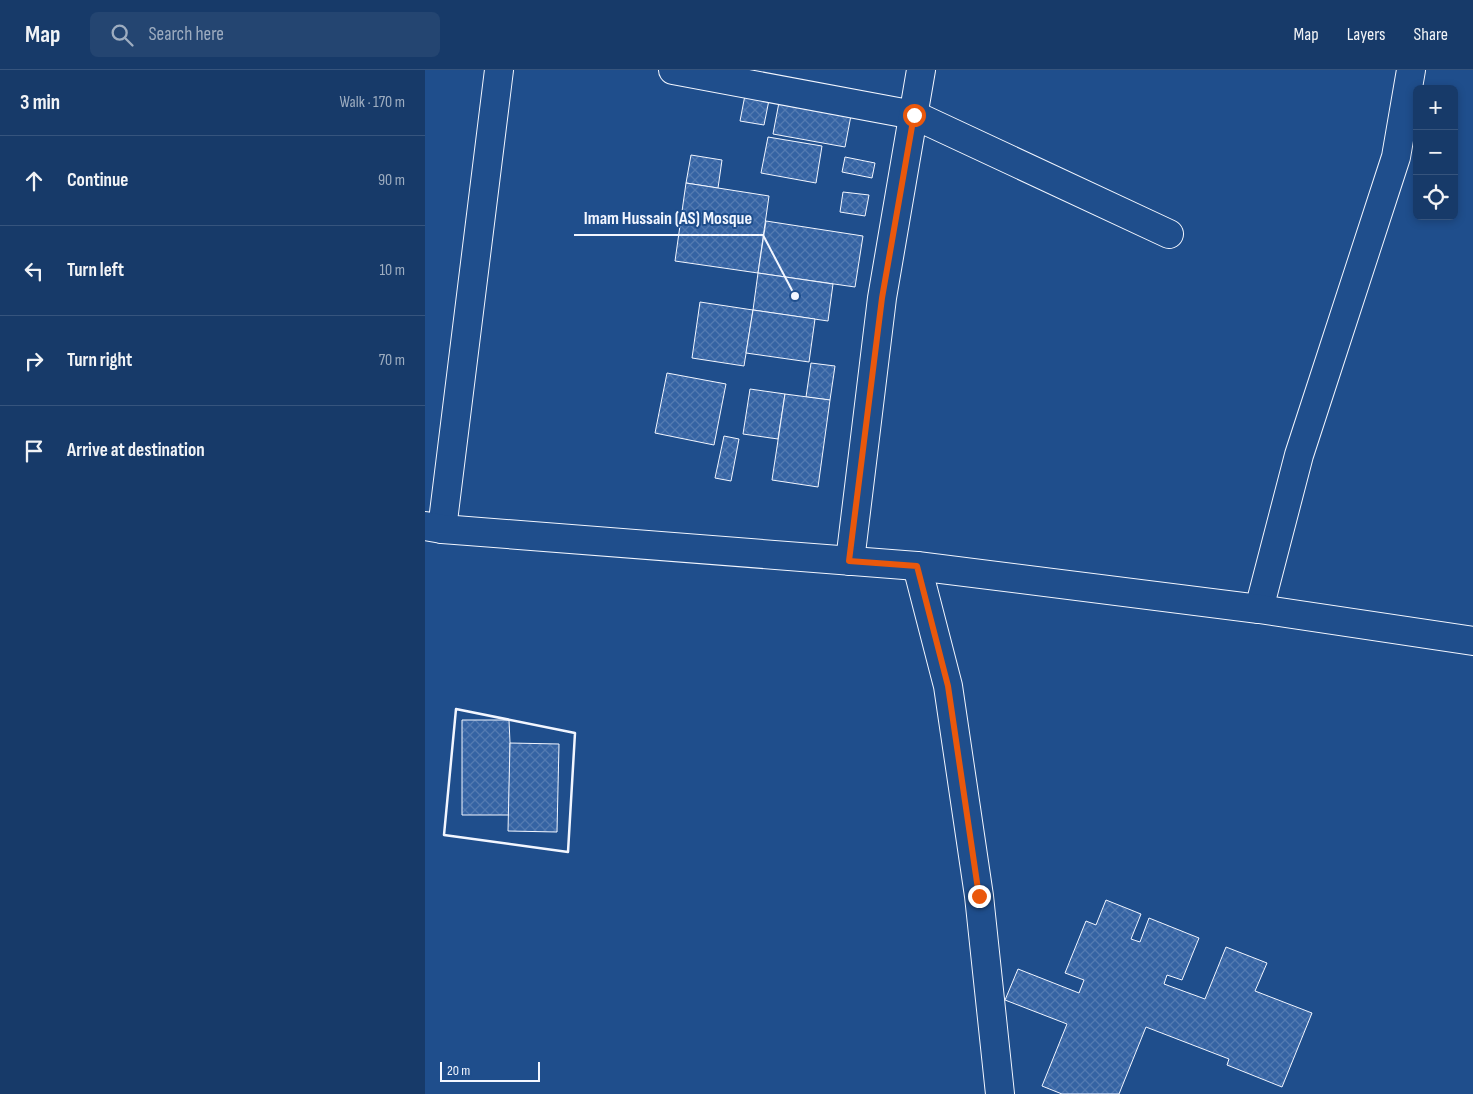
<!DOCTYPE html>
<html lang="en">
<head>
<meta charset="utf-8">
<style>
  :root { --surface:#173a69; --page:#244571; --text:#f1f3f6; --muted:#9eadc0; --line:#36547d }
  body { margin:0; font-family:"Sofia Sans Condensed",sans-serif; background:var(--page); color:var(--text) }
  .controls { position:absolute; right:15px; top:15px; display:grid; overflow:hidden; border-radius:8px; box-shadow:0 2px 8px #0003 }
  .controls button { width:45px; height:45px; display:grid; place-items:center; padding:0; border:0; border-bottom:1px solid var(--line); background:var(--surface); color:var(--text); font:25px sans-serif }
  .scale { position:absolute; left:15px; bottom:12px; width:100px; box-sizing:border-box; padding-left:5px; border:2px solid #f2f6ff; border-top:0; font-size:14px; line-height:18px; white-space:nowrap; color:#f2f6ff; -webkit-text-stroke:4px #1f4e8c; paint-order:stroke }
  .stop { position:absolute; width:15px; height:15px; margin:-11px; border:4px solid #ea580c; border-radius:50%; background:#fff }
  .stop.end { background:#ea580c; border-color:#fff; box-shadow:0 1px 5px #0008 }
  .list { margin:0; padding:0; list-style:none }
  h2 { display:flex; justify-content:space-between; align-items:center; height:65px; margin:0; padding:0 20px; font-size:21px }
  h2 small { font-size:16px; font-weight:400; color:var(--muted) }
  .list li { display:grid; grid-template-columns:32px 1fr auto; gap:15px; align-items:center; box-sizing:border-box; height:90px; padding:0 20px; border-top:1px solid var(--line) }
  .list b { display:block; font-size:19px; white-space:nowrap }
  .list em { font-size:16px; font-style:normal; color:var(--muted) }
  .icon { flex:none; width:28px; height:28px; fill:none; stroke:currentColor; stroke-width:2; stroke-linecap:round; stroke-linejoin:round }
  .map { position:relative; flex:none; width:1048px; height:1024px; overflow:hidden }
  header { display:flex; align-items:center; gap:30px; box-sizing:border-box; height:70px; padding:0 25px; background:var(--surface); border-bottom:1px solid var(--line) }
  header strong { font-size:24px }
  nav { display:flex; gap:28px; margin-inline-start:auto; font-size:18px }
  .search { width:350px; height:45px; background:var(--page); display:flex; align-items:center; gap:12px; box-sizing:border-box; padding:0 18px; border-radius:8px; color:var(--muted); font-size:19px }
  main { display:flex }
  aside { flex:1; background:var(--surface) }
  .map>svg:first-child { display:block }
  .building { fill:url(#building-cross-hatch); stroke:#f2f6ff }
  .lines { fill:none; stroke-linecap:round; stroke-linejoin:round }
  .minor-casing { stroke:#f2f6ff; stroke-width:30 }
  .tertiary-casing { stroke:#f2f6ff; stroke-width:30 }
  .minor { stroke:#1f4e8c; stroke-width:28 }
  .tertiary { stroke:#1f4e8c; stroke-width:28 }
  .wall { stroke:#f2f6ff; stroke-width:2.5 }
  .route { stroke:#ea580c; stroke-width:6 }
  .leader { fill:none; stroke:#f2f6ff; stroke-width:2 }
  .callout-dot { fill:#f2f6ff; stroke:#1f4e8c; stroke-width:2 }
  .callout-label { font-size:18px; text-anchor:middle; font-weight:bold; fill:#f2f6ff; stroke:#1f4e8c; stroke-width:4; stroke-linejoin:round; paint-order:stroke }
</style>
</head>
<body>
<header>
<strong>Map</strong>
<div class="search"><svg class="icon" aria-label="search" viewBox="0 0 24 24"><circle cx="10" cy="10" r="6"/><path d="M15 15l6 6"/></svg>Search here</div>
<nav><a>Map</a><a>Layers</a><a>Share</a></nav>
</header>
<main>
<aside>
<h2>3 min<small>Walk · 170 m</small></h2>
<ul class="list">
<li><svg class="icon" aria-label="ahead" viewBox="0 0 24 24"><path d="M12 20V5M6 11l6-6 6 6"/></svg><div><b>Continue</b></div><em>90 m</em></li>
<li><svg class="icon" aria-label="left" viewBox="0 0 24 24"><path d="M17 20v-9H6M10 6l-5 5 5 5"/></svg><div><b>Turn left</b></div><em>10 m</em></li>
<li><svg class="icon" aria-label="right" viewBox="0 0 24 24"><path d="M7 20v-9h11M14 6l5 5-5 5"/></svg><div><b>Turn right</b></div><em>70 m</em></li>
<li><svg class="icon" aria-label="arrive" viewBox="0 0 24 24"><path d="M6 21V4h12l-3 4 3 4H6"/></svg><div><b>Arrive at destination</b></div></li>
</ul>
</aside>
<div class="map">
<svg width="1048" height="1024" viewBox="0 0 1048 1024">
  <defs>
    <pattern id="building-cross-hatch" width="8" height="8" patternUnits="userSpaceOnUse" patternTransform="scale(1.25)"><rect width="8" height="8" fill="#3563a3"/><path d="M0 0l8 8M0 8l8-8" fill="none" stroke="#537ab1"/></pattern>
  </defs>
  <rect width="100%" height="100%" fill="#1f4e8c"/>
  <g class="building">
    <path d="M320 25 344 30 339 55 315 51Z"/>
    <path d="M355 27 427 40 420 77 348 64Z"/>
    <path d="M343 67 397 76 391 113 336 103Z"/>
    <path d="M266 85 297 90 293 118 261 113Z"/>
    <path d="M420 87 450 93 447 108 417 102Z"/>
    <path d="M261 113 344 126 333 203 250 191Z"/>
    <path d="M418 122 444 125 440 146 415 142Z"/>
    <path d="M341 151 438 166 430 217 333 203Z"/>
    <path d="M333 203 408 214 403 251 328 240Z"/>
    <path d="M275 232 328 240 319 296 267 288Z"/>
    <path d="M328 240 390 249 384 292 321 283Z"/>
    <path d="M386 293 410 296 405 330 381 327Z"/>
    <path d="M242 303 301 314 289 375 230 363Z"/>
    <path d="M325 319 360 324 353 369 318 364Z"/>
    <path d="M360 324 405 330 393 417 347 410Z"/>
    <path d="M299 366 314 369 306 411 290 408Z"/>
    <path d="M37 650H84L85 673 84 745H37Z"/>
    <path d="M85 673 134 674 132 762 83 761Z"/>
    <path d="M681 830 716 844 706 869 715 872 724 848 774 868 757 910 742 905 739 914 780 929 801 877 842 893 830 921 887 943 857 1017 802 995 804 989 721 957 694 1024H637L617 1016 642 954 580 930 593 899 654 923 659 910 640 903 661 851 671 855Z"/>
  </g>
  <g class="lines">
    <defs>
      <g id="minor">
        <path d="M248 0 489 45 744 164"/>
        <path d="M17 459 74 0"/>
        <path d="M425 491 457 228 496 0"/>
        <path d="M492 496 523 616 554 826 575 1024"/>
        <path d="M834 539 874 385 971 87 986 0"/>
      </g>
      <path id="tertiary" d="M0 456 17 459 492 496 834 539 1048 571"/>
    </defs>
    <use href="#minor" class="minor-casing"/>
    <use href="#tertiary" class="tertiary-casing"/>
    <use href="#minor" class="minor"/>
    <use href="#tertiary" class="tertiary"/>
    <path class="wall" d="M31 639 150 663 143 782 19 765Z"/>
  </g>
  <g class="lines">
    <path class="route" d="M489 45 457 228 424 491 492 496 523 616 554 826"/>
  </g>
  <path class="leader" d="M370 226L338 165H149"/>
  <circle class="callout-dot" cx="370" cy="226" r="5"/>
  <g class="callout-label">
    <text x="243" y="154">Imam Hussain (AS) Mosque</text>
  </g>
</svg>
<div class="controls">
<button>+</button>
<button>−</button>
<button><svg class="icon" aria-label="locate" viewBox="0 0 24 24"><circle cx="12" cy="12" r="6"/><path d="M12 2v4M12 18v4M2 12h4M18 12h4"/></svg></button>
</div>
<div class="scale">20 m</div>
<div class="stop" style="left:489px;top:45px"></div>
<div class="stop end" style="left:554px;top:826px"></div>
</div>
</main>
</body>
</html>
